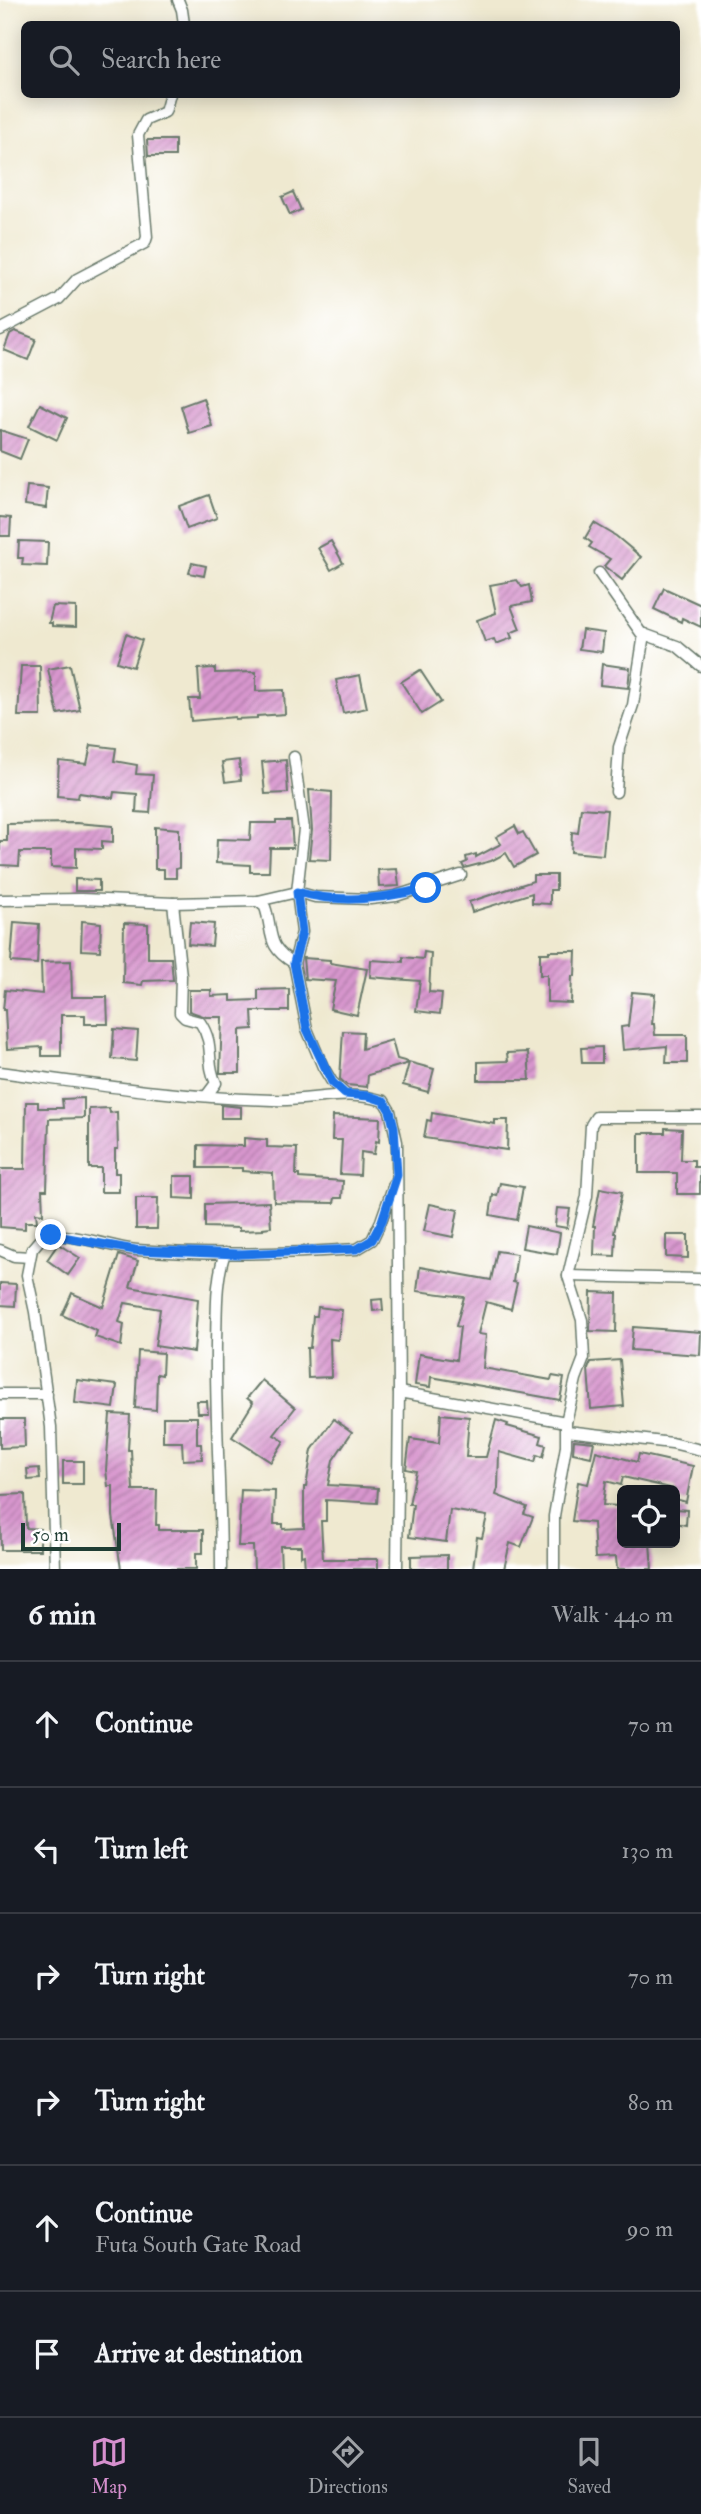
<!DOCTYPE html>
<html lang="en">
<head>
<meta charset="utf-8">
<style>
  :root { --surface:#171b24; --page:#242831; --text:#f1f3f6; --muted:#9ea1a6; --line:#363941; --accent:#d690ce }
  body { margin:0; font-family:"IM FELL Double Pica",serif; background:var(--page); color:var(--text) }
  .controls { position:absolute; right:21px; bottom:21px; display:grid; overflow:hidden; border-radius:10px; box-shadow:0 4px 18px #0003 }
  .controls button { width:63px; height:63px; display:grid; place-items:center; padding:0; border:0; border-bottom:2px solid var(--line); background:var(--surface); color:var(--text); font:35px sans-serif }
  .scale { position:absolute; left:21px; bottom:18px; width:100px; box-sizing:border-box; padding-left:7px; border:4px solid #1f3d34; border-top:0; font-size:19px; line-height:24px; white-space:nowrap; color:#1f3d34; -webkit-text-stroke:5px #fff; paint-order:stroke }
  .stop { position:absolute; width:21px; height:21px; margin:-16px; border:5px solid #1a73e8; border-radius:50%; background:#fff }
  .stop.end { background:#1a73e8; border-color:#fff; box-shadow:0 2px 7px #0008 }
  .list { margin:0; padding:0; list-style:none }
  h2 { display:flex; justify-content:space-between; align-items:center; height:91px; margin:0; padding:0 28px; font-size:30px }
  h2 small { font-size:23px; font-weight:400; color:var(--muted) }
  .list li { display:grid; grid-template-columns:46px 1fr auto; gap:21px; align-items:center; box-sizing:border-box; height:126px; padding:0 28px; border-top:2px solid var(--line) }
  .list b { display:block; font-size:26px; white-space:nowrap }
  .list p { margin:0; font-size:23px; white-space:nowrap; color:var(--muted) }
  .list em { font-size:23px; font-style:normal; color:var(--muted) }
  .icon { flex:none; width:38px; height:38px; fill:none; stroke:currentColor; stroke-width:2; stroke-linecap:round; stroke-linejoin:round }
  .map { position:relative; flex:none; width:701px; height:1569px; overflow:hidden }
  .search { position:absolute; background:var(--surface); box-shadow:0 4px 18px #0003; left:21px; right:21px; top:21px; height:77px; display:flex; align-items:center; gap:18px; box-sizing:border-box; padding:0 24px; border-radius:10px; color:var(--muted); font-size:26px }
  .sheet { height:847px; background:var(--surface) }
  nav { display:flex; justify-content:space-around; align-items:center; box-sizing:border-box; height:98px; border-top:2px solid var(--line); background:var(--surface); font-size:19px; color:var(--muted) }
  nav a { display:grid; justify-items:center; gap:4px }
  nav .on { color:var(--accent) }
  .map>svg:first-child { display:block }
  .building { fill:url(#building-hatch) }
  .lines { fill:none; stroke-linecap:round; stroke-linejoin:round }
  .street-casing { stroke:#68796b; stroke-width:13 }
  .street { stroke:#fff; stroke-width:10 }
  .route { stroke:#1a73e8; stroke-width:9 }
</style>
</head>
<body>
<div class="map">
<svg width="701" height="1569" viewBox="0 0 701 1569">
  <defs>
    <pattern id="building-hatch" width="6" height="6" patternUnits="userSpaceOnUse" patternTransform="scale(1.75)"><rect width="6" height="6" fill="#d896ce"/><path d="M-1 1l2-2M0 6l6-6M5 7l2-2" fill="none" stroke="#af7ca8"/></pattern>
  </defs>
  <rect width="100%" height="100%" fill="#fff"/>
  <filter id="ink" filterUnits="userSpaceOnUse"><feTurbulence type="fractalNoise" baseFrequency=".0143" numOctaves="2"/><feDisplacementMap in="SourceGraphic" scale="14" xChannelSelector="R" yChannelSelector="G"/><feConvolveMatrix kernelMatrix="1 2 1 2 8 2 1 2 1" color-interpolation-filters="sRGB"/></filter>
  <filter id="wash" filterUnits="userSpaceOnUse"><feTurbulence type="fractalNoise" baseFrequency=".00686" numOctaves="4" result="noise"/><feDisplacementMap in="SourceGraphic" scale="28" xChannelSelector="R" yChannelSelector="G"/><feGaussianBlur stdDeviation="1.57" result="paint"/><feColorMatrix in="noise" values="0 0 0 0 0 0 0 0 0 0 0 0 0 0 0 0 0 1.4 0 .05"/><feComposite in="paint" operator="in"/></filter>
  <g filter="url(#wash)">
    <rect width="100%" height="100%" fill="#efe9d0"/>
    <g id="blocks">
      <g class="building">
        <path d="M147 140H175V156H148Z"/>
        <path d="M293 192 301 210 290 215 282 197Z"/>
        <path d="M15 331 36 339 28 360 4 350 10 334Z"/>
        <path d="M203 398 212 426 189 433 181 406Z"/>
        <path d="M40 404 67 418 57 440 29 426Z"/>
        <path d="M0 430 28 439 20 459 0 451Z"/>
        <path d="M27 486 48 488 46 508 25 505Z"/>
        <path d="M209 495 217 518 187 529 179 506Z"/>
        <path d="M0 517 11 518 10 536H0Z"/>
        <path d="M594 523 616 536 641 557 622 580 604 566 610 559 589 547 592 543 585 538Z"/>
        <path d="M19 541 48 542 47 566 22 565 23 558H18Z"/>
        <path d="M331 541 343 563 331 570 318 548Z"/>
        <path d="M192 563 206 566 204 576 189 573Z"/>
        <path d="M517 580 522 587 529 585 532 602 511 606 520 629 510 633 512 638 496 644 494 639 485 642 477 620 496 613 490 585Z"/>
        <path d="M664 588 701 605V627L682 618 681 622 654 609Z"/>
        <path d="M53 606 76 607V627L52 626V623H49Z"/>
        <path d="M582 630 604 633 602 652 579 649Z"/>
        <path d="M126 634 142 640 133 667 117 662Z"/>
        <path d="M602 664 630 668 628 688 600 685Z"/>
        <path d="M70 665 80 710 58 714 48 669Z"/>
        <path d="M21 666H40L41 716H18Z"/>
        <path d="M215 668V673L256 672V691L284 690 285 714 257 716V718L235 719V717L191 721 189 699H200L198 669Z"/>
        <path d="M420 670 441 702 422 714 401 682Z"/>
        <path d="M360 675 367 708 343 713 336 680Z"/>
        <path d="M91 745 116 748 114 761 137 765 136 774 153 775 150 813 136 812 137 794 114 792 113 798 79 793 78 798 57 796 59 761 87 764Z"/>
        <path d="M239 760 241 780 225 782 222 762Z"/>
        <path d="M286 760 288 793 265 794 262 762Z"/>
        <path d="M309 790 332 792 331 860 309 859 312 830Z"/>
        <path d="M581 808 607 810 603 855 571 852 572 832 578 833Z"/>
        <path d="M276 821H291L293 848H270L269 872H250V865L216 863 217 839 250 840 251 823H276Z"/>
        <path d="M76 823 113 826V842L102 841V849L76 848V868L51 867V852H20L19 866 0 865V841H7V824Z"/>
        <path d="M515 826 519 834 523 832 536 855 514 867 506 853 491 861 464 868 462 864 467 862 466 857 476 854V857L501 844 496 837Z"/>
        <path d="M155 827 179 829V868L176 869V878H164V869H155Z"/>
        <path d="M397 869 399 886 379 887 378 870Z"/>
        <path d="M533 875H556V890H550V904L532 903V893L472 912 469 902 533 881Z"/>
        <path d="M75 879 99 880V891H75Z"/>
        <path d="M82 921 101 923 100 951 81 950Z"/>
        <path d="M14 922 39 924 37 964 11 962Z"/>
        <path d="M190 922 214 924 212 946 188 944Z"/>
        <path d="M124 923 148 924V958H171L173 980 143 981 142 985 123 983Z"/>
        <path d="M549 951H576L575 976H572L571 1003 547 1002V975H540V953H549Z"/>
        <path d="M424 952 431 953 429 992 442 993 440 1014 416 1011 420 981 370 977 371 960 403 962V957L423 959Z"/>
        <path d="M303 958 330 960V963L367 969 357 1015 330 1009 336 981 305 979Z"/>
        <path d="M71 961 72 997H107L108 1024H85V1015H61V1056H42V1047L7 1049 5 1010H3L5 990 42 994 41 962Z"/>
        <path d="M289 989V1011H252L253 1029 240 1030V1073H220L222 1017H206L189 1011V990H211V996L231 995V1001L258 1000V990Z"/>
        <path d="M632 992 655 994 652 1024H654L655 1035H687V1063H666L667 1046 623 1050 621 1027 628 1026Z"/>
        <path d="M114 1029 138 1031 136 1061 112 1059Z"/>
        <path d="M343 1031 363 1032 362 1049 392 1040 397 1059 434 1069 428 1092 403 1085 409 1063 368 1075 367 1087 347 1085 340 1079Z"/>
        <path d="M602 1047V1063H582L581 1048Z"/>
        <path d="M528 1052 530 1080H478V1062L508 1061 507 1053Z"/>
        <path d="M84 1098V1118L49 1119 47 1190H42L43 1214 36 1213 37 1222H25V1229L0 1227V1169H25L26 1102H38V1108H63L62 1099Z"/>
        <path d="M221 1105 241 1107V1118H221Z"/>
        <path d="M109 1108 110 1113 117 1112 118 1149H115V1173H119V1192H101V1168H89V1109Z"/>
        <path d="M432 1113 495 1124V1120H508L507 1150 424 1138 427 1120 431 1121Z"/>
        <path d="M333 1116 380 1118 379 1142 376 1141 374 1154 361 1152 360 1175 340 1174 342 1140H332Z"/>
        <path d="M665 1128 682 1129 681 1160H694V1167H700V1194H677V1173H639V1133H665Z"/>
        <path d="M244 1138 267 1140V1147L297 1148 296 1175H299V1178L343 1181 342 1198H335L334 1203 274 1202 273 1173 242 1171V1168H198V1145L244 1146Z"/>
        <path d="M174 1176H194V1199L174 1198Z"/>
        <path d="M500 1183 523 1187 517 1220 490 1215 493 1195 497 1196Z"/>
        <path d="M600 1188 622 1192 614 1233H616L615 1256 594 1255 595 1226H593Z"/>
        <path d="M136 1198H158L157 1229H136Z"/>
        <path d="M269 1202 271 1227 263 1228V1230L239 1231V1228L205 1227V1204Z"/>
        <path d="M430 1204 458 1210 453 1237 424 1231Z"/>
        <path d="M557 1208 570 1209 567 1228 555 1226Z"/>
        <path d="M526 1226 560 1233 557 1254 522 1248Z"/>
        <path d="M666 1235H688V1258L666 1257Z"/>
        <path d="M58 1244 80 1258 68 1275 47 1260Z"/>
        <path d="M497 1251 517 1254 513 1282 517 1283 511 1309 486 1302 478 1334 486 1335 483 1368 551 1380 552 1376 564 1378 560 1400 431 1377 430 1387 415 1385 419 1354 456 1360 460 1327 456 1326 464 1297 417 1291 420 1267 491 1280Z"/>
        <path d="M119 1255 138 1261 130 1287 198 1299 194 1352 155 1346 160 1309 125 1303 119 1322 124 1324 121 1346 95 1337 97 1331 62 1315 72 1293 103 1307Z"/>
        <path d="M0 1283 16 1284 15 1306 0 1305Z"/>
        <path d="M591 1292 617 1293 616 1332 590 1331Z"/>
        <path d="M382 1299 383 1310 373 1311 372 1300Z"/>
        <path d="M318 1307 342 1310 338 1340 330 1339 331 1377 308 1378 307 1348H310L313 1316H317Z"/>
        <path d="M633 1327 701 1332 700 1355 631 1350Z"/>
        <path d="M138 1351 163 1353 162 1375 157 1374 156 1410 135 1408Z"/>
        <path d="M620 1360 624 1406 591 1409 588 1369 591 1362Z"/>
        <path d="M77 1380 117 1385 114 1408 75 1403Z"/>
        <path d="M262 1380 295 1408 274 1435 284 1441 271 1462 232 1437 253 1403 247 1398Z"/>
        <path d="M197 1401H207L208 1413H198Z"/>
        <path d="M110 1414 130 1415 128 1450H131L133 1490H157L156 1525H159V1530H203V1553H196V1569H121L113 1516V1486H108L106 1470Z"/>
        <path d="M441 1414 469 1417 466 1457H486L496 1420 508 1424 507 1426 542 1436 540 1443 546 1445 543 1457 537 1455 535 1462 499 1452 498 1488 496 1495 527 1507 524 1514 533 1517 521 1547 510 1543 504 1569H473L477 1537 482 1538 487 1516 450 1510 446 1542 409 1537 413 1504H409L416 1471 406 1469 410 1439 439 1443Z"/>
        <path d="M163 1417H197V1444H201L202 1459 183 1460 182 1442H163Z"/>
        <path d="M0 1419H24L25 1447 0 1448Z"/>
        <path d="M334 1419 352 1432 333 1460 328 1485 378 1488 377 1503 326 1500V1521H321L323 1559H378V1569H305L304 1555 301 1556V1546H280L281 1569H254L253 1546H238L241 1490 275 1491 274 1524H283V1529L304 1528V1487H306L312 1450Z"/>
        <path d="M574 1440 594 1442 591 1457 573 1453Z"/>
        <path d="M596 1451 637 1462 639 1454 693 1466 686 1502 675 1499V1489L623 1477 621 1485 606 1481 603 1505 618 1506 617 1529H622V1543H650L652 1569H617L616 1557 595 1558 593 1523 572 1521 578 1482 588 1484Z"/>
        <rect x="63" y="1461" width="20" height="23"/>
        <path d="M39 1468 40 1479 28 1480 27 1469Z"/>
        <path d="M25 1494 26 1528 40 1529V1550H1L0 1495Z"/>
        <path d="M675 1509 687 1510 686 1525 675 1523Z"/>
        <path d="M447 1555V1569H411V1556Z"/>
      </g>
    </g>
  </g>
  <g filter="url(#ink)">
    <use href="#blocks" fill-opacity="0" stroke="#68796b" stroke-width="2"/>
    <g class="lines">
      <defs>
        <g id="street">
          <path d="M178 0 182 10 184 24"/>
          <path d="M0 330 59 299 77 279 145 243 147 237 138 135 146 120 165 112 170 94"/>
          <path d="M599 573 641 633 677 646 701 666"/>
          <path d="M294 757 304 829 297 892 302 932 294 963 307 1029 323 1067 332 1082 345 1094"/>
          <path d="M616 792 619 747 633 705 644 634"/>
          <path d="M0 900 82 899 173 903 258 901 297 892 315 897 370 899 396 896 461 875"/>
          <path d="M258 901 265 907C274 933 265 946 294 963"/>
          <path d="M173 903 181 976 180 1013 185 1018 200 1022C216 1046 205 1062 216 1083L207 1095"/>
          <path d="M0 1072C91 1084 181 1098 273 1100 313 1102 344 1088 384 1101L390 1111 397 1142 399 1392 397 1569"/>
          <path d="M0 1250 14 1256 30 1257"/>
          <path d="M568 1276 701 1279"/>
          <path d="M399 1392 566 1422"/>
          <path d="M0 1394H47"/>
          <path d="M567 1431 672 1443 701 1450"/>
          <path d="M55 1569 51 1427 35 1312 27 1275 32 1249 42 1237C73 1231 107 1247 137 1250 210 1256 284 1254 357 1249L372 1240 381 1221 394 1184"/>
          <path d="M221 1569C221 1494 215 1419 216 1343 217 1313 215 1281 225 1253"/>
          <path d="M554 1569V1516L566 1446V1422L576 1379 584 1358 582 1320 568 1276 587 1196 591 1125 596 1117H701"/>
        </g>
      </defs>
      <use href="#street" class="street-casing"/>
      <use href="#street" class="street"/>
    </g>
  </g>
  <g class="lines" filter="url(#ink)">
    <path class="route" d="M51 1235 135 1250 239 1254 357 1249 372 1240 382 1221 397 1175 394 1127 390 1111 384 1101 369 1096 345 1094 332 1082 307 1029 294 963 302 932 297 892C339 904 384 899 426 888"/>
  </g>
</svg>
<div class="controls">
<button><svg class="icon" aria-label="locate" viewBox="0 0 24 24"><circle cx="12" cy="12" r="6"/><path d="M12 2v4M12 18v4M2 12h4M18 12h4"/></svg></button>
</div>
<div class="scale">50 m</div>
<div class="stop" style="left:426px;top:888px"></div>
<div class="stop end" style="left:51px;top:1235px"></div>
<div class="search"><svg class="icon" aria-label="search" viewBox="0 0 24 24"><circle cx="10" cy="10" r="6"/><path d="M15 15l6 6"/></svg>Search here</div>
</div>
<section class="sheet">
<h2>6 min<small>Walk · 440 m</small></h2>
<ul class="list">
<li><svg class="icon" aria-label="ahead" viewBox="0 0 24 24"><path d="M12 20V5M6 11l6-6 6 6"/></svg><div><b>Continue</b></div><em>70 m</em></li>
<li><svg class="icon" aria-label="left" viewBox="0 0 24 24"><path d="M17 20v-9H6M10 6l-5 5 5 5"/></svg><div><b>Turn left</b></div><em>130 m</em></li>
<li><svg class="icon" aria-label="right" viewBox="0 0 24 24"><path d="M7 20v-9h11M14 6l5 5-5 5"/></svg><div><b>Turn right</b></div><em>70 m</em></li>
<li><svg class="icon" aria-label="right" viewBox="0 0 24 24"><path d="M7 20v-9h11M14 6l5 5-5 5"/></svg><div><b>Turn right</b></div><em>80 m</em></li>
<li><svg class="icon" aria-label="ahead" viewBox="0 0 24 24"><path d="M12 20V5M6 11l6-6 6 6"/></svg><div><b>Continue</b><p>Futa South Gate Road</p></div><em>90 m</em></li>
<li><svg class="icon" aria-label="arrive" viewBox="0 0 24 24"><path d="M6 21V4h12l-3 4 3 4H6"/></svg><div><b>Arrive at destination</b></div></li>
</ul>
</section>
<nav>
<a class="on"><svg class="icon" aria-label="map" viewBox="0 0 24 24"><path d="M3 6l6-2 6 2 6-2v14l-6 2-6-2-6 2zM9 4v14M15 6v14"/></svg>Map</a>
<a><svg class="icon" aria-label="directions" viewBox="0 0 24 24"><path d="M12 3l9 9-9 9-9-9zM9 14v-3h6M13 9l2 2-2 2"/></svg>Directions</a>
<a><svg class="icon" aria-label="saved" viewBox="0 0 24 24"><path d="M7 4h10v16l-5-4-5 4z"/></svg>Saved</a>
</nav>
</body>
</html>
